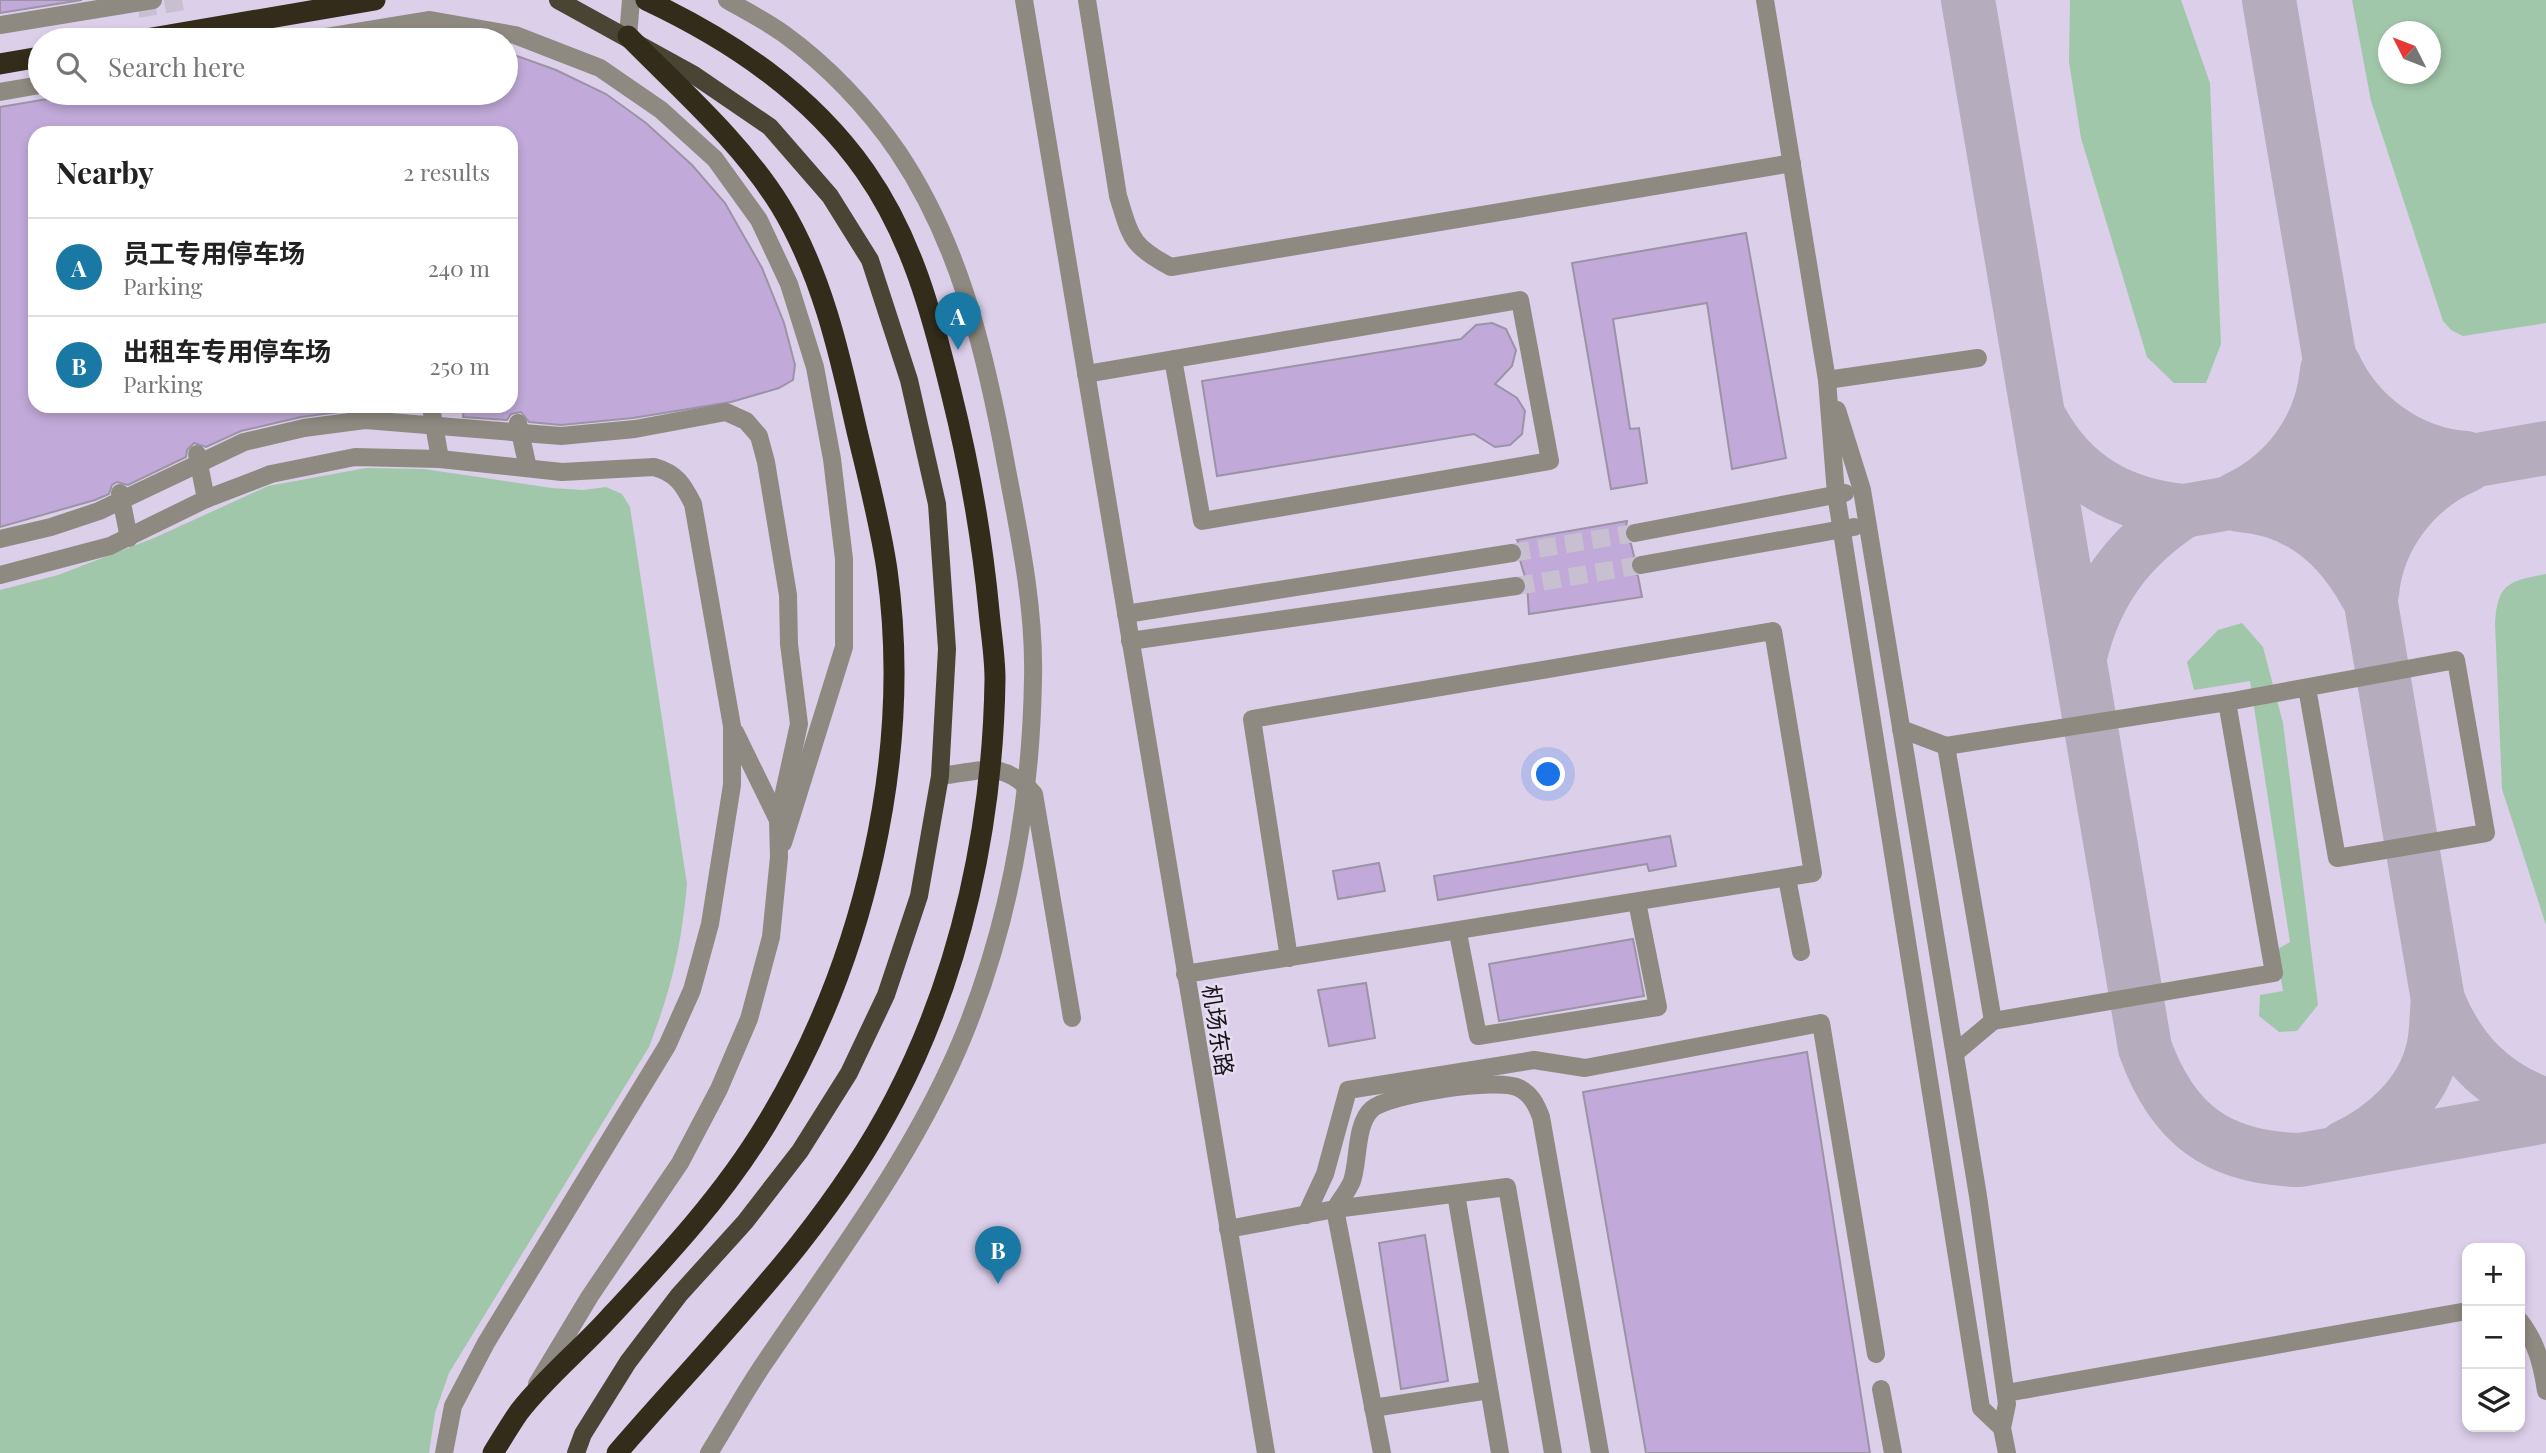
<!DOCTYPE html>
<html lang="en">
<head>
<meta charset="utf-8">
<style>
  :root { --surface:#fff; --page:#f2f2f2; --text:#222; --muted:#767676; --line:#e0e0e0; --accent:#1a78a5 }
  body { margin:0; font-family:"Playfair Display","Noto Sans SC",serif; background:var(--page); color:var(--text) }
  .controls { position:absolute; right:21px; bottom:21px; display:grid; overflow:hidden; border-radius:14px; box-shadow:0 4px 10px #0003 }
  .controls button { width:63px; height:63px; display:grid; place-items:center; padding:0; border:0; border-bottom:2px solid var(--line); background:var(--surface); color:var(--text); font:35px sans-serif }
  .compass { position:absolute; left:2378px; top:21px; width:63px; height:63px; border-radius:50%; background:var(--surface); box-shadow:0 4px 10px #0003; rotate:312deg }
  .you { position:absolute; left:1549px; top:775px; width:24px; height:24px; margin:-18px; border:5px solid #fff; border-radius:50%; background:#1a73e8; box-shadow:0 0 0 10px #1a73e833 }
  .badge { display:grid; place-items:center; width:46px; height:46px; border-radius:50%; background:var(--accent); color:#fff; font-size:23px; font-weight:700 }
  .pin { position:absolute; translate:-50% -58px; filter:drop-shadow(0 2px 4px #0008) }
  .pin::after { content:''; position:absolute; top:37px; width:24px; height:21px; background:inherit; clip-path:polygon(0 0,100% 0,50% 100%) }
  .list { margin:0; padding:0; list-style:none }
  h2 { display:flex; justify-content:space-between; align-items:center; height:91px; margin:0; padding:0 28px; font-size:30px }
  h2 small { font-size:23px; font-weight:400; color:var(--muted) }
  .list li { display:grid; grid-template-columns:46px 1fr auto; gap:21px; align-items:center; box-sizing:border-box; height:98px; padding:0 28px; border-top:2px solid var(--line) }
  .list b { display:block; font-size:26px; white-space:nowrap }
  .list p { margin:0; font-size:23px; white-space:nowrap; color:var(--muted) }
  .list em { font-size:23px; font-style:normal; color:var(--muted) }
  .icon { flex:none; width:38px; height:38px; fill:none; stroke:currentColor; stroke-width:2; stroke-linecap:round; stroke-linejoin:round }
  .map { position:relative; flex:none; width:2546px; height:1453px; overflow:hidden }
  .search { position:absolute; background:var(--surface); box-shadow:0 4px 10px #0003; left:28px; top:28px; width:490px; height:77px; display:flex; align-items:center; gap:18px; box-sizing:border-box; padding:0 24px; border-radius:38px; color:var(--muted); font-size:26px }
  .panel { position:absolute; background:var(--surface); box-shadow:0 4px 10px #0003; left:28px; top:126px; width:490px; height:287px; border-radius:21px }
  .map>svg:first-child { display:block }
  .built { fill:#dccfea; fill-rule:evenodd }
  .green { fill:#a1c7aa; fill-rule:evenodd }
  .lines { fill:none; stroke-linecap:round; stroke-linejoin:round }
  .taxiway { stroke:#b5acbe; stroke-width:54 }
  .building { fill:#c1a9d9; stroke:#9c93a6; stroke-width:2 }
  .minor-tunnel { stroke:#c8bfd1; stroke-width:18; stroke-dasharray:18 9; stroke-linecap:butt }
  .major-tunnel { stroke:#c8bfd1; stroke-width:18; stroke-dasharray:18 9; stroke-linecap:butt }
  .minor { stroke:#8e8a81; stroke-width:18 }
  .major { stroke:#4a4435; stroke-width:18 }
  .highway { stroke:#332c1b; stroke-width:21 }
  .minor-bridge { stroke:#8e8a81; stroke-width:18 }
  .highway-bridge { stroke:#332c1b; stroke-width:21 }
  .labels { text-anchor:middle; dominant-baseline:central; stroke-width:5; stroke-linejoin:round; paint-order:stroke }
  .street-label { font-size:23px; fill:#17141b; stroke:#e7ddf1 }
</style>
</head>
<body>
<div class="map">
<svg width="2546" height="1453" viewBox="0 0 2546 1453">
  <rect width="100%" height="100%" fill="#e7ddf1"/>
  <path class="built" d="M0 0H2546V1453H0ZM2388 32H2430V74H2388ZM40 40H506V93H40ZM35 133H511V406H35ZM2467 1248H2520V1427H2467Z"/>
  <g class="green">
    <path d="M2070 0H2181L2210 83 2221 344 2206 383H2174L2147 357 2081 138 2069 62Z"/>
    <path d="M2352 0H2546V323L2463 336 2451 330 2443 321 2371 101ZM2388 32H2430V74H2388Z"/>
    <path d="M366 468 424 469 552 488 583 490 606 487 622 494 630 507 687 884C681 948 672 987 649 1047L449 1373 435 1413 429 1453H0V590L58 575 154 538 268 486Z"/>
    <path d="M2546 574V925L2502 789 2495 624C2497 584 2508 581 2546 574Z"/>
    <path d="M2242 623 2263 647 2283 723 2318 1005 2297 1031 2279 1032 2259 1016 2260 995 2283 991 2276 950 2290 942 2250 681 2194 690 2187 662 2218 630Z"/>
  </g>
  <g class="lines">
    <g class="taxiway">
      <path d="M1968 0 2145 1048C2173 1125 2218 1158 2300 1160L2546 1116"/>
      <path d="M2269 0 2438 1000"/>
      <path d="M2334 365C2357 416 2409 454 2466 458"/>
      <path d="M2042 422C2073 478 2121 505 2184 511L2546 448"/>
      <path d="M2236 499C2287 475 2322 428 2327 370"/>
      <path d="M2240 505C2298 509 2339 544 2366 594"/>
      <path d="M2372 593C2377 538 2414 488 2466 466"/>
      <path d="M2080 657C2095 592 2129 547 2184 511"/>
      <path d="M2345 1147C2384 1129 2423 1094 2433 1049 2437 1034 2436 1016 2438 1000 2459 1052 2493 1087 2546 1105"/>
    </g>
  </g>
  <g class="building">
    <path d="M0 0H82L0 13Z"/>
    <path d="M506 52 556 70 606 94 646 123 692 165 725 203 762 268 784 323 795 365 793 380 779 388 731 402 633 418 561 425 529 422 521 412 511 414 507 420 463 417 464 406H511V133H35V406H346V411L301 417 241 431 206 447 194 443 187 450 186 457 128 485 117 482 112 485 109 494 95 500 0 527V107L83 93H506Z"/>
    <path d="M1746 233 1786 458 1732 469 1707 303 1613 319 1630 429 1639 428 1647 483 1611 489 1572 263Z"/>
    <path d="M1492 323 1506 329 1516 350 1512 366 1495 384 1517 398 1525 411 1522 434 1510 445 1495 447 1474 434 1217 476 1202 381 1461 339 1476 325Z"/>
    <path d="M1627 521 1624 536 1631 544 1634 556 1630 568 1638 576 1642 597 1529 614 1527 584 1520 560 1523 551 1517 540Z"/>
    <path d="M1670 836 1676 866 1649 871 1647 864 1438 900 1434 876Z"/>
    <path d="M1379 863 1385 891 1338 899 1333 871Z"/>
    <path d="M1633 939 1644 996 1499 1021 1489 964Z"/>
    <path d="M1366 983 1375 1038 1329 1046 1318 990Z"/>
    <path d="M1807 1052 1870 1453H1646L1583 1092Z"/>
    <path d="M1425 1235 1448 1381 1401 1389 1379 1243Z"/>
  </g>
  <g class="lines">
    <g class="minor-tunnel">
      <path d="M1512 553 1635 533"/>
      <path d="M1516 586 1641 565"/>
    </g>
    <path class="major-tunnel" d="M138 9 190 0"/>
    <g class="minor">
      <path d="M1024 0 1266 1453"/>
      <path d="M1087 0 1118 196C1131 238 1131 246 1171 267L1792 163"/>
      <path d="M1765 0 1827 380 1836 494 1981 1408 2002 1428"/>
      <path d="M0 25 153 0"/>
      <path d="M628 36 631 0"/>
      <path d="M308 40 430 20 515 35 600 68 661 110 715 159 759 220 789 284 815 367 832 459 844 559V647L783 843"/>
      <path d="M0 92 40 85"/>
      <path d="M1086 374 1520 300 1550 461 1202 521 1173 359"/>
      <path d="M1827 380 1978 358"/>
      <path d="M1837 410 1862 490 1978 1196 2007 1404 2002 1428 2007 1453"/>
      <path d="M1635 533 1845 493"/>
      <path d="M0 539 51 527 99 511 244 442 304 428 365 420 561 436 635 429 726 412 746 421 759 436 766 462 788 595 789 644 799 724 778 820 779 857 771 937 749 1019 719 1089 680 1163 590 1296 537 1384"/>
      <path d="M1641 565 1854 527"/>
      <path d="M0 575 110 546 206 499 271 474 355 457 440 459 562 472 654 467C676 473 683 484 693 504L732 726V785L710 924 692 990 667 1046 486 1343 453 1406 444 1453"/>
      <path d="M1126 614 1512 553"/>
      <path d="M1130 641 1516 586"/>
      <path d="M2227 702 2456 660 2486 833 2337 858 2307 688"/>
      <path d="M1901 729 1946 746 1993 1021 1955 1053"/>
      <path d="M735 732 778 820"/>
      <path d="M1946 746 2227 702 2274 973 1993 1021"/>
      <path d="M940 776C983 771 1002 759 1034 794L1072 1018"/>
      <path d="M1787 878 1801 952"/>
      <path d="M1458 933 1478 1036 1658 1007 1637 902"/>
      <path d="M1185 974 1813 873 1773 631 1252 719 1289 958"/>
      <path d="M1456 1194 1500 1453"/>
      <path d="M1306 1215 1325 1174 1348 1090 1534 1060 1585 1068 1821 1023 1876 1354"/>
      <path d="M1228 1229 1335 1209 1507 1187 1553 1453"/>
      <path d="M2520 1321C2537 1343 2542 1365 2546 1391"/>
      <path d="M1881 1389 1893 1453"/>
      <path d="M2006 1393 2467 1311"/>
      <path d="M1373 1408 1489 1390"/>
      <path d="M1382 1453 1335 1209C1340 1200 1348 1191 1352 1181 1359 1161 1355 1124 1372 1109 1389 1094 1498 1077 1519 1088 1531 1094 1536 1104 1541 1117L1600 1453"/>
    </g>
    <path class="major" d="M558 0 694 75 770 127 830 196 870 260 909 380 937 504 947 649 940 776 919 896 886 995 849 1073 800 1151 745 1222 679 1295 628 1362 583 1434 576 1453"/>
    <g class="highway">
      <path d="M140 40 375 0"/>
      <path d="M0 64 40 57"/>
      <path d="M493 1453C501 1440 510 1425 519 1412 545 1378 580 1350 609 1318 666 1257 724 1195 767 1123 864 963 913 757 887 570 880 522 867 474 856 427 839 351 821 272 780 205 740 141 681 90 628 36"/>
    </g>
    <g class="minor-bridge">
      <path d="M432 413 440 459"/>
      <path d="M518 423 528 468"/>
      <path d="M197 454 206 499"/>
      <path d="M120 493 129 538"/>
      <path d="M709 1453C728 1423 745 1391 765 1362 837 1255 916 1153 965 1032 1010 920 1031 799 1033 679 1035 600 1016 520 1002 443 982 340 957 240 898 152 868 108 827 65 784 34 766 21 746 11 727 0"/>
    </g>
    <path class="highway-bridge" d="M617 1453C715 1339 825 1234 895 1099 962 971 993 822 995 679 995 656 991 633 989 611 982 537 969 464 951 392 932 314 912 238 865 171 810 93 731 40 646 0"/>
  </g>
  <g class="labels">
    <g class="street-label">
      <text transform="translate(1219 1030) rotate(81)">机场东路</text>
    </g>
  </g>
</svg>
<div class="controls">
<button>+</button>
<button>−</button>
<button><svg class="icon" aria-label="layers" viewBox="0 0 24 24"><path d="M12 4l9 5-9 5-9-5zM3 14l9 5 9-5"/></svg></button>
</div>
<svg class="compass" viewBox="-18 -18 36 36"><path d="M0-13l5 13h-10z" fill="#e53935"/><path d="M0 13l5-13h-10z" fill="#767676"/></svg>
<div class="you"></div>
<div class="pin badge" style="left:958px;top:350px">A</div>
<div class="pin badge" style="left:998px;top:1284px">B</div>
<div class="search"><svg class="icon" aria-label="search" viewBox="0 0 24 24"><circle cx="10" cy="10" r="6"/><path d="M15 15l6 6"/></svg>Search here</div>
<section class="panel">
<h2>Nearby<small>2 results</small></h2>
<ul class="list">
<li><span class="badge">A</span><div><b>员工专用停车场</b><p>Parking</p></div><em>240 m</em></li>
<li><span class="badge">B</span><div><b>出租车专用停车场</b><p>Parking</p></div><em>250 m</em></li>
</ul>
</section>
</div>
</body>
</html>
